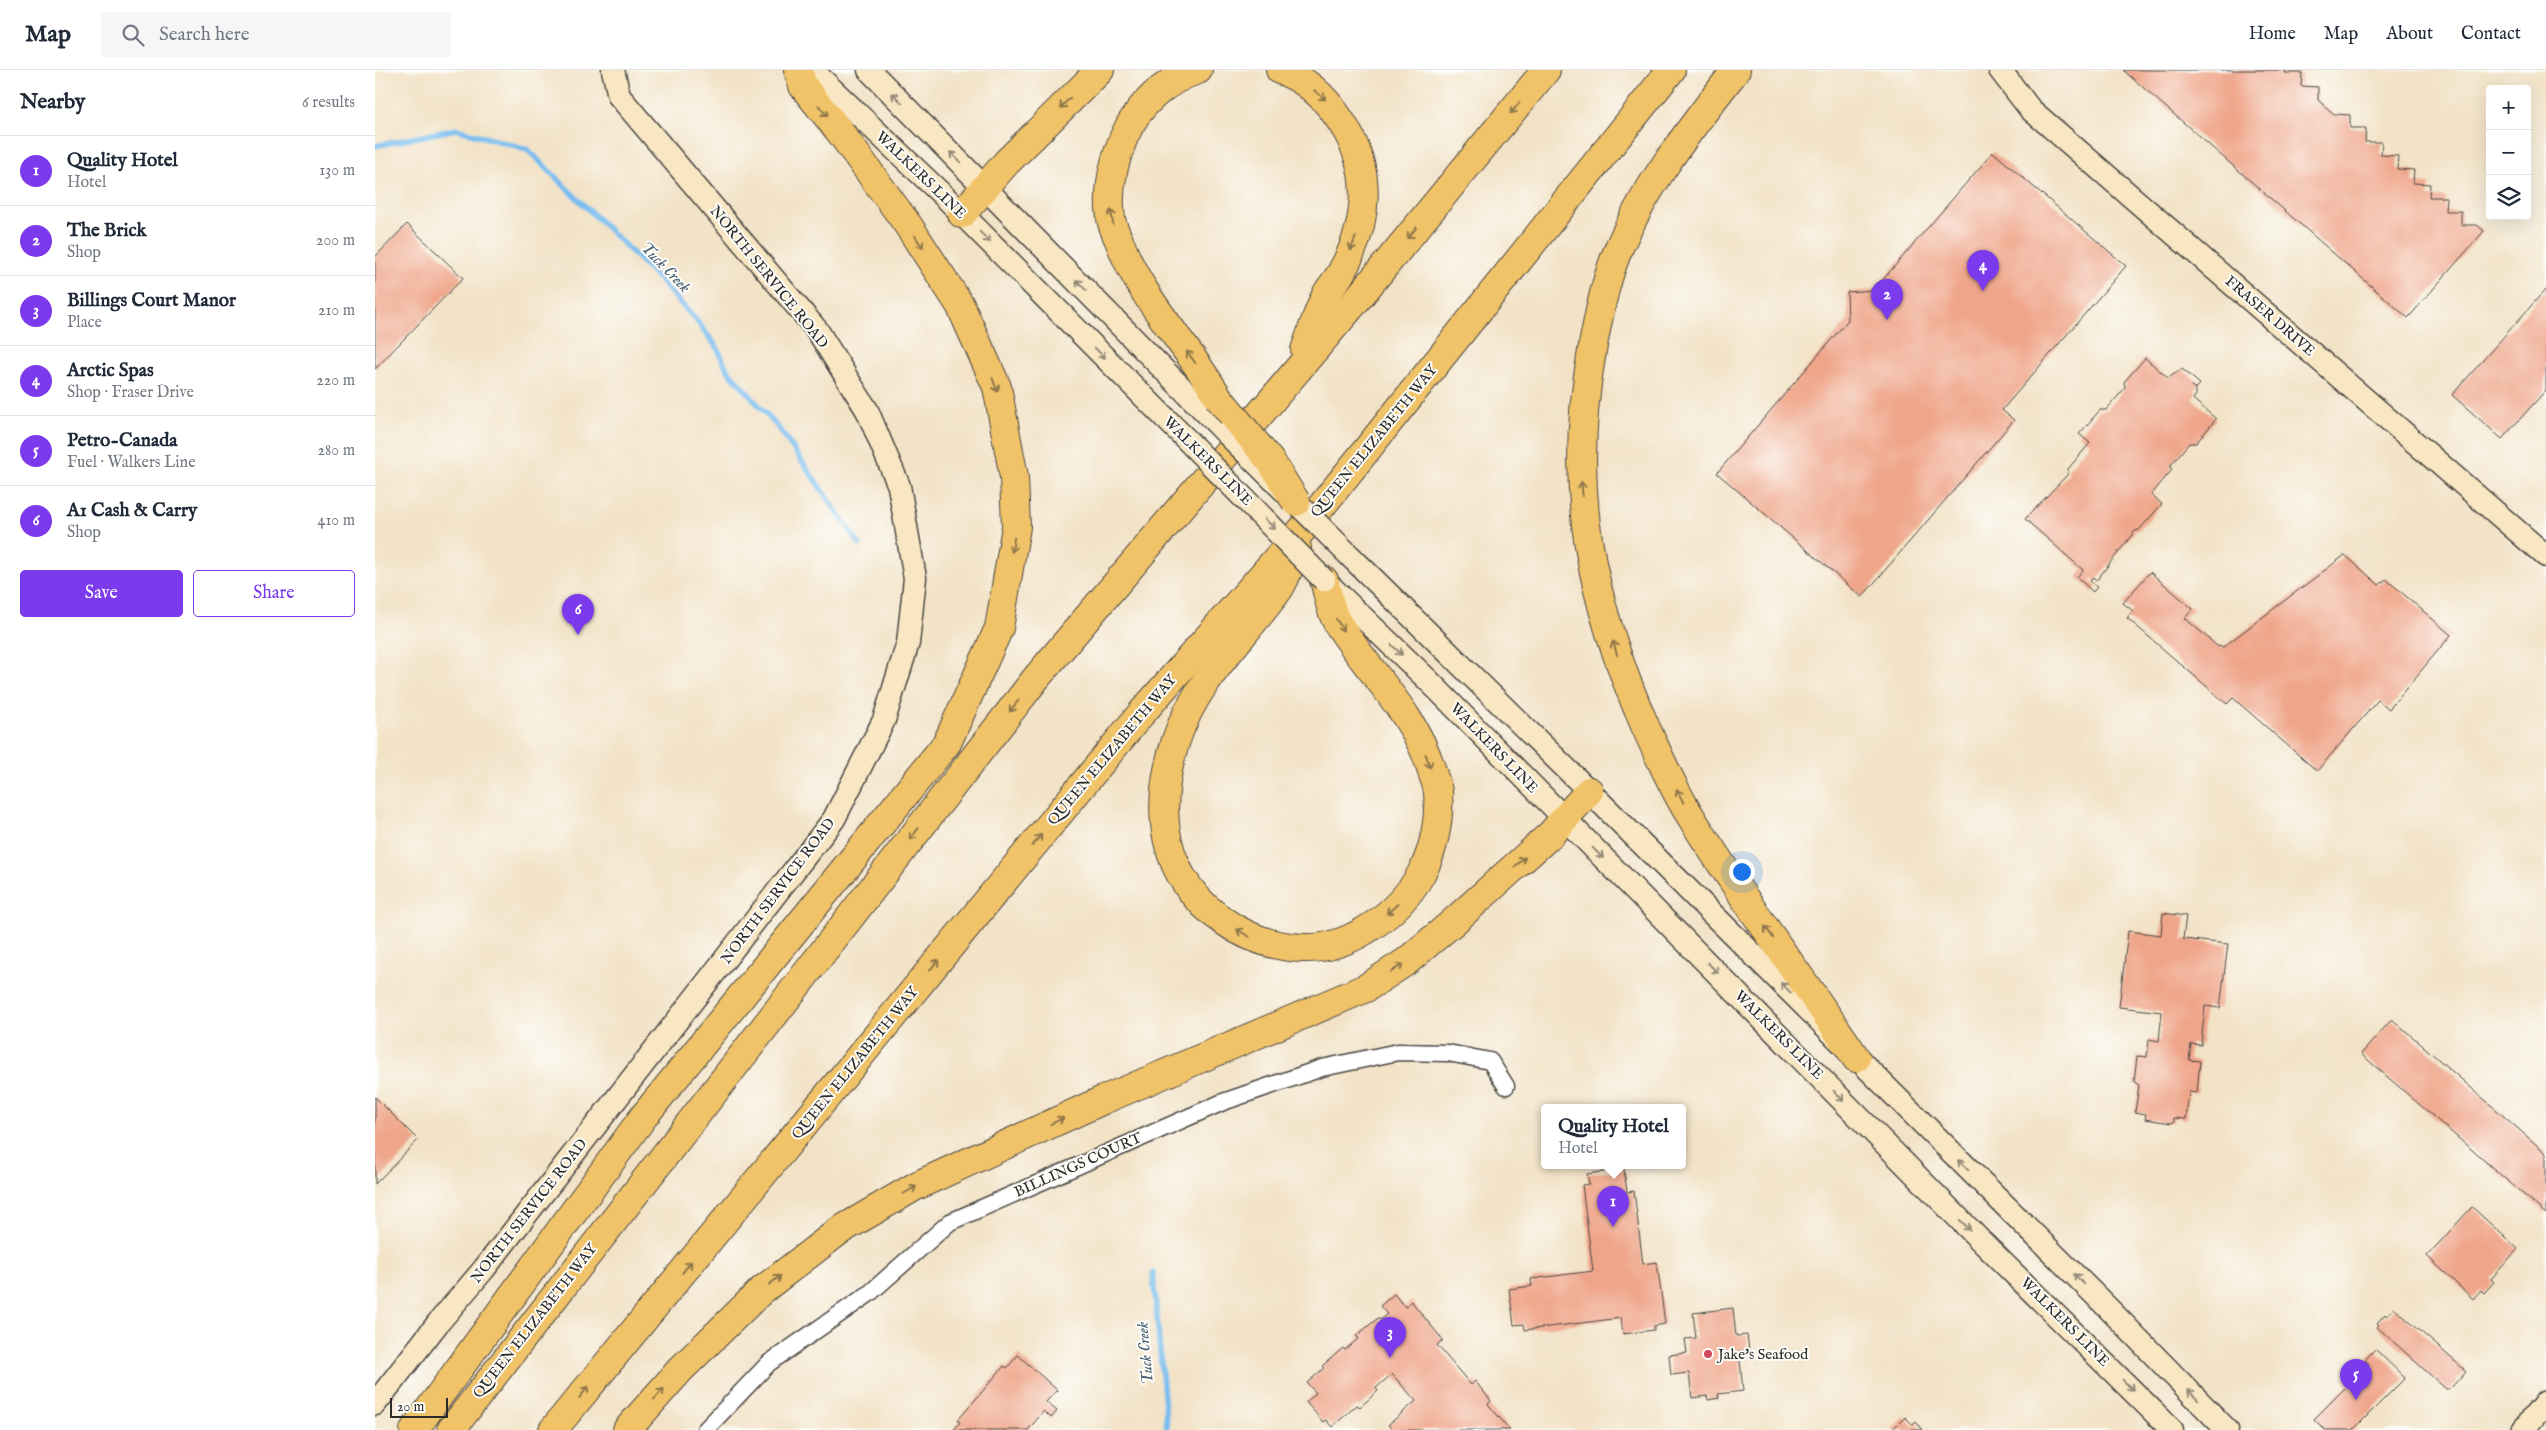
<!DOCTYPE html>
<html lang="en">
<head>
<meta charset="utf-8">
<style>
  :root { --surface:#fff; --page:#f6f6f7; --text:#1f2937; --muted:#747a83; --line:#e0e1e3; --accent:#7c3aed }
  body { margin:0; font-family:"IM FELL English",serif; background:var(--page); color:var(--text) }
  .controls { position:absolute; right:15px; top:15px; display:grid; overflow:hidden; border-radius:5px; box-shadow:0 5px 20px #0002 }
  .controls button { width:45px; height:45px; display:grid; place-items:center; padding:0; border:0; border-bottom:1px solid var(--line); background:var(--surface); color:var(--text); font:25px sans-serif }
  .scale { position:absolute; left:15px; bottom:12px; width:58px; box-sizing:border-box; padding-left:5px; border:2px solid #2b2b2b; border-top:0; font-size:14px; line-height:18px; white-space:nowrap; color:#2b2b2b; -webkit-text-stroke:4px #fdfcf7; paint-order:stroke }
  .you { position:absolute; left:1366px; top:801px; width:18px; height:18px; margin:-12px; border:4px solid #fff; border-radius:50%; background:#1a73e8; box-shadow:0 0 0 8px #1a73e833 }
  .badge { display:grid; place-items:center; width:32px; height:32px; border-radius:50%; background:var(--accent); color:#fff; font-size:16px; font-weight:700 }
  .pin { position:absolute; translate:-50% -41px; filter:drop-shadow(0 1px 2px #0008) }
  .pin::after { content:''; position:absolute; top:26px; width:18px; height:15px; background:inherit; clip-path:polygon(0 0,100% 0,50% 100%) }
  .popup { position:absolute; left:1166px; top:1034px; width:145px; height:65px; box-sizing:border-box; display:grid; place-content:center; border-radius:5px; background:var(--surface); filter:drop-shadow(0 1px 4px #0005); font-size:16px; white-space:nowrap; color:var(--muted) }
  .popup b { font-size:19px; color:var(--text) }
  .popup::after { content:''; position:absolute; left:50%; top:100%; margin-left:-10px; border:10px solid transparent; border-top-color:var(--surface) }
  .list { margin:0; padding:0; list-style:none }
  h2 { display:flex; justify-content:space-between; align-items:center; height:65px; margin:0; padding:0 20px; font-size:21px }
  h2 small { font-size:16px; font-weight:400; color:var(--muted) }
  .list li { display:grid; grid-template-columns:32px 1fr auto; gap:15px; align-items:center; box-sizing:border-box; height:70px; padding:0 20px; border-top:1px solid var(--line) }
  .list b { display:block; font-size:19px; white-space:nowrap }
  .list p { margin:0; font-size:16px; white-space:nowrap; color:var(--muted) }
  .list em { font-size:16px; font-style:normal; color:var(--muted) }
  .actions { display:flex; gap:10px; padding:15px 20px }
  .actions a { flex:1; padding:11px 0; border:1px solid var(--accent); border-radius:5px; text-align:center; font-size:18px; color:var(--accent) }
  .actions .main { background:var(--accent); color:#fff }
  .icon { flex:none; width:28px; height:28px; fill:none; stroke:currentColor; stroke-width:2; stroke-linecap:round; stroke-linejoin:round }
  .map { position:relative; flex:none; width:2171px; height:1360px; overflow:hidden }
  header { display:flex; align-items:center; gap:30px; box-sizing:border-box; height:70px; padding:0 25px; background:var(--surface); border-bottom:1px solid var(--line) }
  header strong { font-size:24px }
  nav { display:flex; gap:28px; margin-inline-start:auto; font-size:18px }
  .search { width:350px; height:45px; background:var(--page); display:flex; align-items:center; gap:12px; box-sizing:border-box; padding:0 18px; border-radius:5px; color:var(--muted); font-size:19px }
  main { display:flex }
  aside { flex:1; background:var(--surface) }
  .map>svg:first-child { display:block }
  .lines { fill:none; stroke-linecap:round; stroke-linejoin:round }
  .stream { stroke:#79bef0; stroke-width:5.5 }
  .building { fill:#efa58a }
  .street-casing { stroke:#494642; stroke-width:19 }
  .secondary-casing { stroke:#494642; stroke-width:25 }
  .highway-casing { stroke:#494642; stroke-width:30 }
  .street { stroke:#fff; stroke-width:16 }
  .secondary { stroke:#f9e7c3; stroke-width:22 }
  .highway { stroke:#f1c369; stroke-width:28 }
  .secondary-bridge-casing { stroke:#494642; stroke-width:25; stroke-linecap:butt }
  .highway-bridge-casing { stroke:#494642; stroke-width:30; stroke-linecap:butt }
  .secondary-bridge { stroke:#f9e7c3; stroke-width:22 }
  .highway-bridge { stroke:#f1c369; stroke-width:28 }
  .oneway { stroke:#8e774a }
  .oneway2 { stroke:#928977 }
  .poi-dot { fill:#d1495b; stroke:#fdfcf7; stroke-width:2 }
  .labels { text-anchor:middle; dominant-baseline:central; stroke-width:4; stroke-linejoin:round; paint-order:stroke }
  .street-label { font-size:15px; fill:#2b2b2b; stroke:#fdfcf7 }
  .poi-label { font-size:15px; fill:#2b2b2b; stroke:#fdfcf7; text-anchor:start }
  .water-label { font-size:16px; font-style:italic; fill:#465e70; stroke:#fdfcf7 }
</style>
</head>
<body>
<header>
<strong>Map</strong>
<div class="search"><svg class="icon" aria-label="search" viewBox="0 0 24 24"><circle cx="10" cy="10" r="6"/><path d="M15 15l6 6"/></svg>Search here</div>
<nav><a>Home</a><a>Map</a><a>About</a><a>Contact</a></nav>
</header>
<main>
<aside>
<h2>Nearby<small>6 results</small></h2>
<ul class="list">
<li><span class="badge">1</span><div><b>Quality Hotel</b><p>Hotel</p></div><em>130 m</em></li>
<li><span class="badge">2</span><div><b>The Brick</b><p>Shop</p></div><em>200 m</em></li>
<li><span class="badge">3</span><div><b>Billings Court Manor</b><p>Place</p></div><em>210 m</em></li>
<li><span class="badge">4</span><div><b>Arctic Spas</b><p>Shop · Fraser Drive</p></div><em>220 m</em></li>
<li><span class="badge">5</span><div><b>Petro-Canada</b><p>Fuel · Walkers Line</p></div><em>280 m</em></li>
<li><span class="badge">6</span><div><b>A1 Cash &amp; Carry</b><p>Shop</p></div><em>410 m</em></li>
</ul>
<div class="actions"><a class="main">Save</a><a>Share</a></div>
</aside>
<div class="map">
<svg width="2171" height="1360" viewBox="0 0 2171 1360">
  <rect width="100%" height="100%" fill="#fdfcf7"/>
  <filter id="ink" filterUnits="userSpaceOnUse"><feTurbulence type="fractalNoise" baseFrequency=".02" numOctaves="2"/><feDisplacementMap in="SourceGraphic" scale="10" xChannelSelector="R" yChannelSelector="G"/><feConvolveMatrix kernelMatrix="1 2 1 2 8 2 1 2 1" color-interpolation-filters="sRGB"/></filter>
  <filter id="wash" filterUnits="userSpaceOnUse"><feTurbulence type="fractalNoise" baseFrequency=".0096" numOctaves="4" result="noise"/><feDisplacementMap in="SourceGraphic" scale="20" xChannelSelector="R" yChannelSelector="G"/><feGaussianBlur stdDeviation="1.12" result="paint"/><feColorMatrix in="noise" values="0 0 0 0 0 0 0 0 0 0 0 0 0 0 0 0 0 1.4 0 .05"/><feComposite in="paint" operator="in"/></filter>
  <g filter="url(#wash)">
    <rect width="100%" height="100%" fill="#f2e2c6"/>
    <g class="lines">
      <g class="stream">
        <path d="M0 76 81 59 152 79 280 205 320 249 342 277 352 299 406 361 485 475"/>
        <path d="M778 1203 792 1360"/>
      </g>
    </g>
    <g id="blocks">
      <g class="building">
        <path d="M1748 0H1911L1910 3H1927L1926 16 1943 17V30L1959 44 1975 45V58H1991L1990 72H2007L2006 85 2023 86 2022 99 2039 100 2038 113 2055 114 2054 127H2071L2070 141H2086V155H2102L2109 161 2033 248Z"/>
        <path d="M1618 82 1751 196 1627 340 1639 350 1487 527 1342 403 1473 250 1472 222 1499 220Z"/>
        <path d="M32 154 88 208 0 299V187Z"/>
        <path d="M2171 219V320L2127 369 2077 325Z"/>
        <path d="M1770 288 1793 308 1807 299 1825 314 1821 319 1816 316 1821 320V325L1818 329 1841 349 1821 373H1814L1796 395V401L1776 425 1787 434 1764 460 1760 461 1721 511 1718 508 1715 511 1722 517 1718 522 1702 507 1708 500 1650 449 1693 404V399L1715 373 1704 364 1725 340H1731L1750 318 1749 312Z"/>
        <path d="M1970 485 2004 515 2011 509 2076 565 2014 639 2003 630 1942 701 1858 628 1852 634 1752 548 1758 541 1748 533 1775 502 1818 539 1810 548 1842 576 1848 577Z"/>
        <path d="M1788 843 1811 846 1808 869 1853 874 1845 938 1830 936 1826 975 1816 974 1814 990 1825 991 1822 1023 1814 1022 1811 1049 1799 1048V1052L1796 1053 1770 1049 1771 1044 1760 1042 1764 1015 1759 1012 1762 986 1772 987 1774 969 1784 971 1787 942 1744 937 1753 861 1786 865Z"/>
        <path d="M2017 949 2171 1083V1144L1986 984Z"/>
        <path d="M0 1027 43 1070 0 1114Z"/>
        <path d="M1249 1099 1252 1122 1259 1121 1268 1194 1282 1192 1290 1254 1279 1256V1260L1248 1264 1246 1248 1150 1260 1149 1254 1139 1255 1134 1219 1157 1216 1156 1209 1218 1201 1207 1115 1214 1114 1212 1104Z"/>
        <path d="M2097 1137 2143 1179 2116 1209 2119 1212 2109 1223 2106 1220 2098 1229 2052 1186Z"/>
        <path d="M1019 1224 1030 1237 1036 1231 1068 1270 1062 1275 1096 1315 1100 1311 1116 1331 1113 1334 1135 1360H1018L1013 1355 1041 1331 1017 1304 1001 1318 1003 1321 985 1337 982 1335 957 1357 951 1350 948 1352 931 1332 941 1323 932 1313 949 1298 947 1296 968 1278 970 1280 984 1268 981 1266 1003 1248 1005 1250 1012 1244 1005 1236Z"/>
        <path d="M1358 1238 1361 1266 1372 1265 1374 1280 1364 1281 1368 1321 1343 1324 1344 1328 1333 1330 1332 1326 1317 1328 1314 1303 1296 1305 1294 1285 1312 1283 1310 1269 1321 1268 1318 1243Z"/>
        <path d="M2019 1238 2091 1301 2075 1319H2071L2002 1257 2004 1255 2002 1253 2010 1244 2012 1246Z"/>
        <path d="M2000 1279 2030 1308 1978 1360H1950L1939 1349 1994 1294 1990 1290Z"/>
        <path d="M643 1285 682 1320 671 1332 682 1341 676 1348 669 1341 653 1360H579L585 1352 583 1350 629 1296 632 1298Z"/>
        <path d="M1530 1347 1538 1355 1541 1352 1548 1360H1517Z"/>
      </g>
    </g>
  </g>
  <g filter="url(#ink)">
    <use href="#blocks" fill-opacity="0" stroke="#494642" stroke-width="1"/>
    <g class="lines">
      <defs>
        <path id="street" d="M330 1360 394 1293 495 1223 575 1152 848 1032 947 998 1023 982 1073 983 1115 991 1131 1016"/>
        <g id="secondary">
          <path d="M437 0 575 132 811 369"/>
          <path d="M494 0 851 363"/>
          <path d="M1625 0 1655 39 2171 486"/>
          <path d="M977 488 1214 721 1732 1237 1852 1360"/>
          <path d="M949 510 1056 613 1602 1167 1797 1360"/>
          <path d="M0 1334 63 1253 109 1199 459 749 509 650 533 573 540 508 524 416 492 340 442 260 244 26 238 0"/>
          <path d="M2148 1360 2171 1332"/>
        </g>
        <g id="highway">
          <path d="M823 0C790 10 762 36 749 67 738 93 732 120 736 148 737 157 742 165 745 173 767 231 812 274 843 327"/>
          <path d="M905 0C931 9 952 29 967 53 998 100 994 152 967 201 963 209 957 215 952 223 943 240 937 261 930 280"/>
          <path d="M1361 0C1316 58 1269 116 1241 185 1229 216 1223 249 1217 281 1192 419 1215 531 1271 658 1285 688 1298 719 1316 747 1367 830 1427 907 1481 988"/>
          <path d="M587 144 631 93 725 0"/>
          <path d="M922 478C916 491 912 507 904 519 868 569 821 610 801 670 778 740 786 809 850 852 873 868 900 877 929 878 975 880 1024 843 1046 804 1059 781 1065 748 1063 722 1062 714 1058 706 1056 698 1038 641 993 602 962 552 955 541 953 523 949 510"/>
          <path d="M39 1360 269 1046 572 673 624 558 641 457 639 407 622 317 585 235 533 155 465 62 428 16 423 0"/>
          <path d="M76 1360 662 607 980 232 1171 0"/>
          <path d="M178 1360 765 645 933 453 1296 0"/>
          <path d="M252 1360 305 1300 386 1221 464 1161 541 1116 728 1030 991 918 1032 891 1076 854 1175 765 1214 721"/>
        </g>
      </defs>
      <use href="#street" class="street-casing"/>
      <use href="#secondary" class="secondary-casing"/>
      <use href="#highway" class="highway-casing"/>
      <use href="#street" class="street"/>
      <use href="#secondary" class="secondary"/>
      <use href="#highway" class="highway"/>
      <defs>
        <g id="secondary-bridge">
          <path d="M851 363 977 488"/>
          <path d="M811 369 949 510"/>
        </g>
        <path id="highway-bridge" d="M843 327 896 392 921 432"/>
      </defs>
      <use href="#secondary-bridge" class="secondary-bridge-casing"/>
      <use href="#highway-bridge" class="highway-bridge-casing"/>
      <use href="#secondary-bridge" class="secondary-bridge"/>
      <use href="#highway-bridge" class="highway-bridge"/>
    </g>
    <defs><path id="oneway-shaft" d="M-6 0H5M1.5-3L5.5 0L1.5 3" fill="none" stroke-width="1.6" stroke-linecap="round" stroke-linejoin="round" transform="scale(1.25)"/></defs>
    <g class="oneway">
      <use href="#oneway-shaft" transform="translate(945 25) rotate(39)"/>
      <use href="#oneway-shaft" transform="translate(690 33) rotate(134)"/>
      <use href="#oneway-shaft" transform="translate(1140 38) rotate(129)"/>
      <use href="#oneway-shaft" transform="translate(448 41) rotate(51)"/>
      <use href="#oneway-shaft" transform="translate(737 147) rotate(-99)"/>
      <use href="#oneway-shaft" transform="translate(1037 163) rotate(129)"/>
      <use href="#oneway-shaft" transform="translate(544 172) rotate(57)"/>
      <use href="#oneway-shaft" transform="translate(978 174) rotate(111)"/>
      <use href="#oneway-shaft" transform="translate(816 287) rotate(-126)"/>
      <use href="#oneway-shaft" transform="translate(620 315) rotate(70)"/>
      <use href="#oneway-shaft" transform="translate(1207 419) rotate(-95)"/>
      <use href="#oneway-shaft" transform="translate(638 475) rotate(99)"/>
      <use href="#oneway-shaft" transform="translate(965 555) rotate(56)"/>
      <use href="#oneway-shaft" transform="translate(1240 578) rotate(-107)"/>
      <use href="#oneway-shaft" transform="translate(639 636) rotate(128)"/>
      <use href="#oneway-shaft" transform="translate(1053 691) rotate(71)"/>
      <use href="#oneway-shaft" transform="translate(1305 726) rotate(-118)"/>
      <use href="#oneway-shaft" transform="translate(539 764) rotate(128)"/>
      <use href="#oneway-shaft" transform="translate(662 770) rotate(-51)"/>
      <use href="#oneway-shaft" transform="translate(1145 792) rotate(-42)"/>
      <use href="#oneway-shaft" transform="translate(1017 839) rotate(138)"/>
      <use href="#oneway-shaft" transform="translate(1394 862) rotate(-126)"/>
      <use href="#oneway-shaft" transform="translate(868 863) rotate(-150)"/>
      <use href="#oneway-shaft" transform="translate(559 895) rotate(-51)"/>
      <use href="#oneway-shaft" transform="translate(1022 898) rotate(-33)"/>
      <use href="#oneway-shaft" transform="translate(682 1051) rotate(-25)"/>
      <use href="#oneway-shaft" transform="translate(535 1120) rotate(-30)"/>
      <use href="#oneway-shaft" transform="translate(312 1197) rotate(-51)"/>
      <use href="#oneway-shaft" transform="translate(400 1210) rotate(-38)"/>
      <use href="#oneway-shaft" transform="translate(209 1322) rotate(-51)"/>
      <use href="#oneway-shaft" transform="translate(284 1324) rotate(-48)"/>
    </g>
    <g class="oneway2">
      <use href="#oneway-shaft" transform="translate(522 28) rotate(-135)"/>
      <use href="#oneway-shaft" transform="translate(580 87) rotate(-135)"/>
      <use href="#oneway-shaft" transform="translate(610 167) rotate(45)"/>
      <use href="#oneway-shaft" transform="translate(706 215) rotate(-134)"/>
      <use href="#oneway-shaft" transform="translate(725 283) rotate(45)"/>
      <use href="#oneway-shaft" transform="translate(895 454) rotate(46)"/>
      <use href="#oneway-shaft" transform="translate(1022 580) rotate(44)"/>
      <use href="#oneway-shaft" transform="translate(1223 783) rotate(45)"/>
      <use href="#oneway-shaft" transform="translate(1338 898) rotate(45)"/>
      <use href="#oneway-shaft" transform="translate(1411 918) rotate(-135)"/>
      <use href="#oneway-shaft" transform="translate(1464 1026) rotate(45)"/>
      <use href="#oneway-shaft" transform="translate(1588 1095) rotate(-135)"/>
      <use href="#oneway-shaft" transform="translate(1590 1155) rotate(45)"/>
      <use href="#oneway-shaft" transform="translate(1704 1209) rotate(-135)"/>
      <use href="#oneway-shaft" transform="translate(1753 1315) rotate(45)"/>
      <use href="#oneway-shaft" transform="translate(1818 1325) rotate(-134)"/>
    </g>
  </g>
  <circle class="poi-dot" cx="1333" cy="1284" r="5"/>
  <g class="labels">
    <g class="street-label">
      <text transform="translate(546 105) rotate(44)">WALKERS LINE</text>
      <text transform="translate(394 207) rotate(51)">NORTH SERVICE ROAD</text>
      <text transform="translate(1895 246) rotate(41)">FRASER DRIVE</text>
      <text transform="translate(999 371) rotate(-51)">QUEEN ELIZABETH WAY</text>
      <text transform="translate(833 391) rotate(45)">WALKERS LINE</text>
      <text transform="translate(1119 678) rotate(46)">WALKERS LINE</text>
      <text transform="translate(737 680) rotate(-50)">QUEEN ELIZABETH WAY</text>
      <text transform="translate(403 821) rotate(-53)">NORTH SERVICE ROAD</text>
      <text transform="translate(1404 965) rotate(45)">WALKERS LINE</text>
      <text transform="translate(480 993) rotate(-51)">QUEEN ELIZABETH WAY</text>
      <text transform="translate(703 1095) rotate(-24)">BILLINGS COURT</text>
      <text transform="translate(154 1141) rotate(-52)">NORTH SERVICE ROAD</text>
      <text transform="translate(160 1251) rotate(-52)">QUEEN ELIZABETH WAY</text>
      <text transform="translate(1690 1252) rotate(45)">WALKERS LINE</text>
    </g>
    <g class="poi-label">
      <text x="1343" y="1284">Jake's Seafood</text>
    </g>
    <g class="water-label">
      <text transform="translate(290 198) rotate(46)">Tuck Creek</text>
      <text transform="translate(771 1283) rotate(-95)">Tuck Creek</text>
    </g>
  </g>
</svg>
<div class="controls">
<button>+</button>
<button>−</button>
<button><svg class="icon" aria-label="layers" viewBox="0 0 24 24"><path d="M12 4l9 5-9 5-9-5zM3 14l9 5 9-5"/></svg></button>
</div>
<div class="scale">20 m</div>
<div class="you"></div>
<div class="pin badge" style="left:1238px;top:1157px">1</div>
<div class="popup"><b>Quality Hotel</b>Hotel</div>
<div class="pin badge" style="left:1512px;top:250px">2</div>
<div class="pin badge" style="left:1015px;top:1288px">3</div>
<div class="pin badge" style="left:1608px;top:221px">4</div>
<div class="pin badge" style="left:1981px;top:1330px">5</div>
<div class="pin badge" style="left:203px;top:565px">6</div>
</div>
</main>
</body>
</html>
